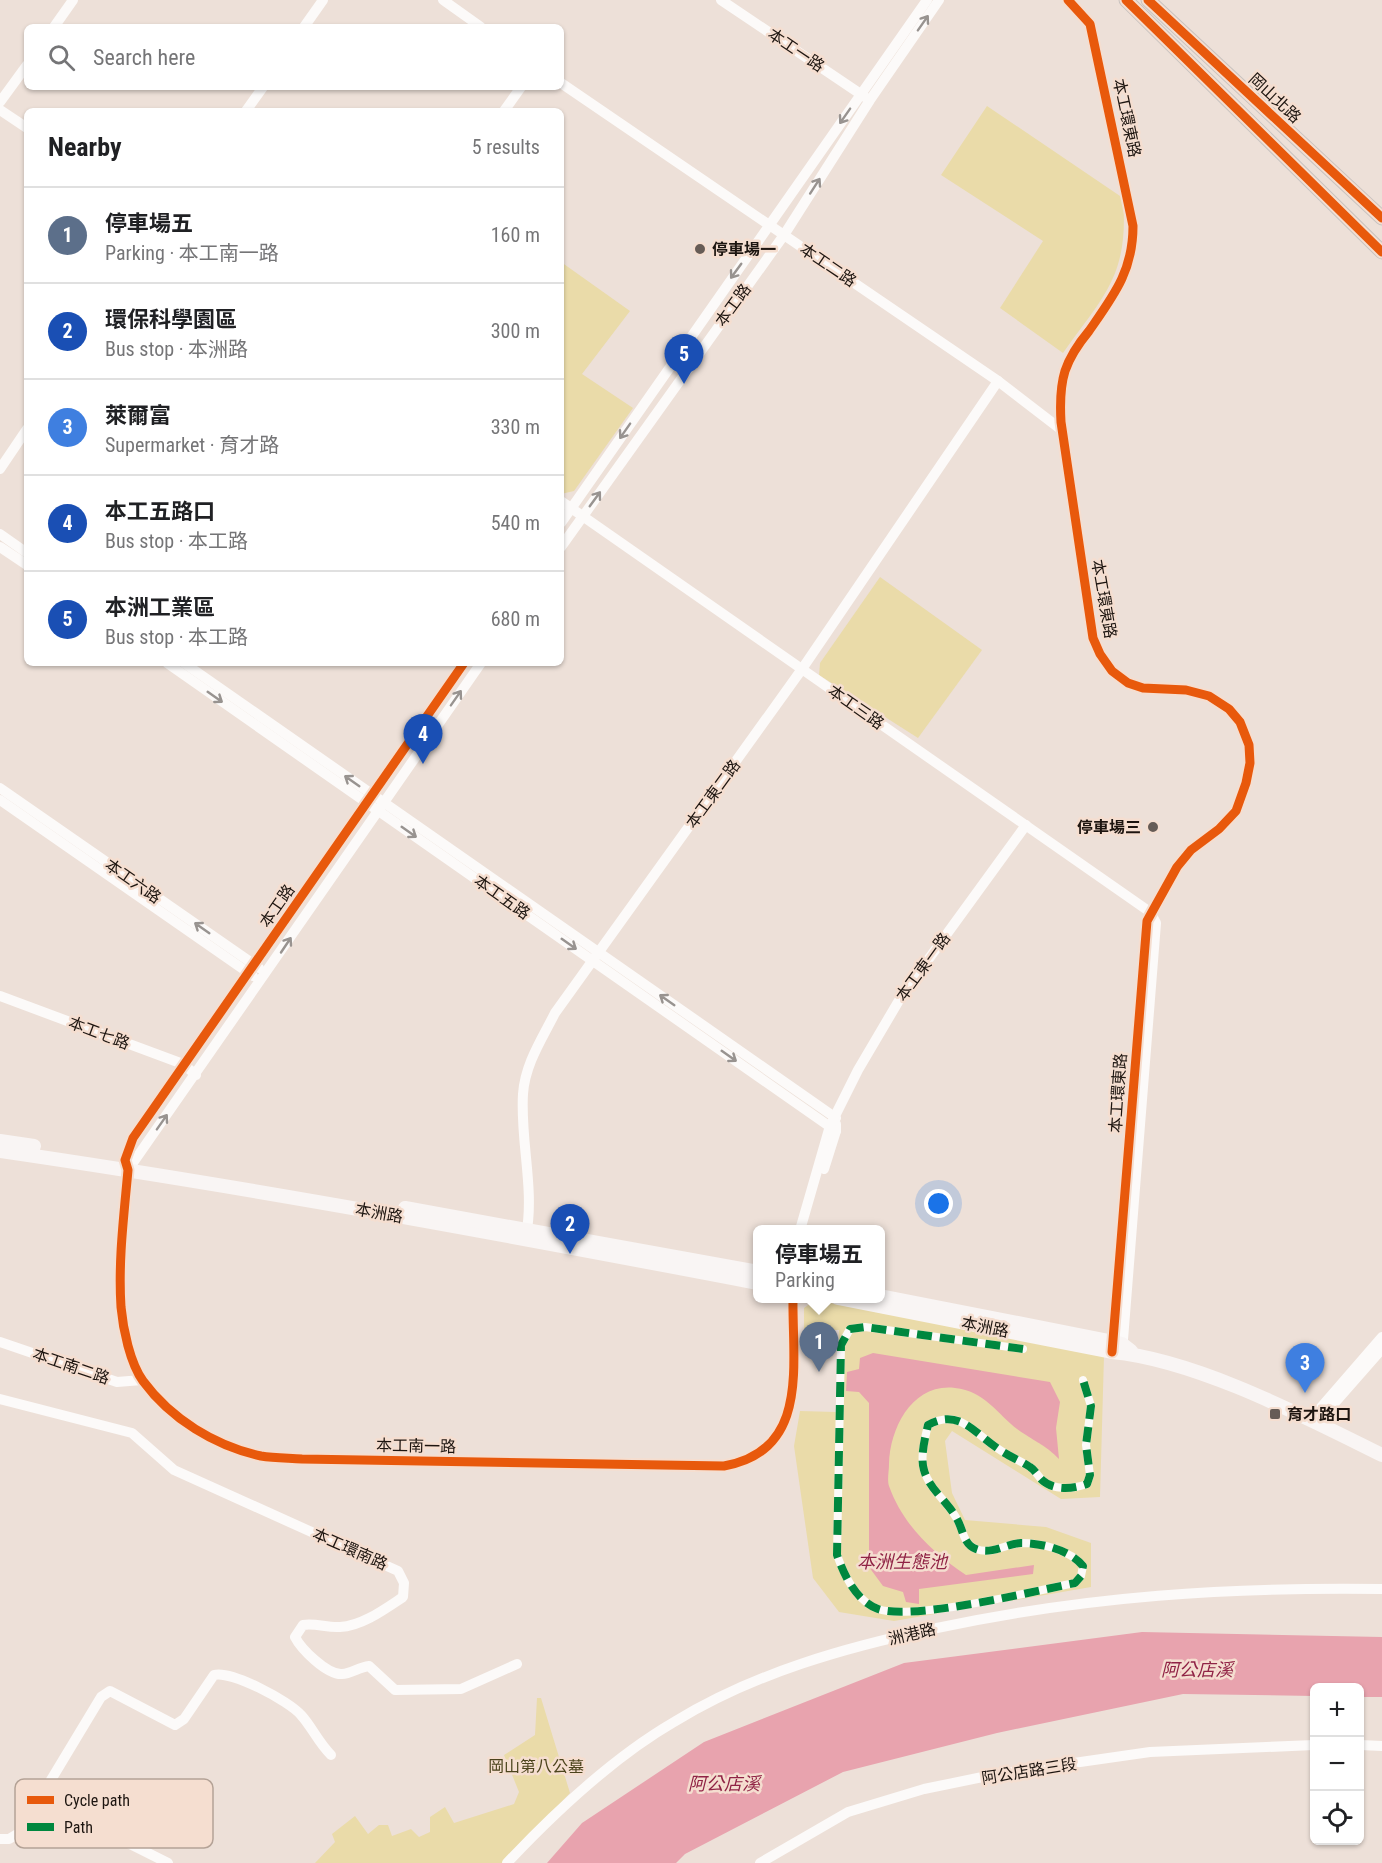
<!DOCTYPE html>
<html lang="en">
<head>
<meta charset="utf-8">
<style>
  :root { --surface:#fff; --page:#f2f2f2; --text:#202124; --muted:#757577; --line:#e0e0e0; --accent:#1a73e8 }
  body { margin:0; font-family:"Roboto Condensed","Noto Sans TC",sans-serif; background:var(--page); color:var(--text) }
  .controls { position:absolute; right:18px; bottom:18px; display:grid; overflow:hidden; border-radius:9px; box-shadow:0 2px 4px #0004 }
  .controls button { width:54px; height:54px; display:grid; place-items:center; padding:0; border:0; border-bottom:2px solid var(--line); background:var(--surface); color:var(--text); font:30px sans-serif }
  .you { position:absolute; left:939px; top:1204px; width:21px; height:21px; margin:-15px; border:4px solid #fff; border-radius:50%; background:#1a73e8; box-shadow:0 0 0 9px #1a73e833 }
  .badge { display:grid; place-items:center; width:39px; height:39px; border-radius:50%; background:var(--accent); color:#fff; font-size:20px; font-weight:700 }
  .pin { position:absolute; translate:-50% -50px; filter:drop-shadow(0 2px 3px #0008) }
  .pin::after { content:''; position:absolute; top:32px; width:21px; height:18px; background:inherit; clip-path:polygon(0 0,100% 0,50% 100%) }
  .popup { position:absolute; left:753px; top:1225px; width:132px; height:78px; box-sizing:border-box; display:grid; place-content:center; border-radius:9px; background:var(--surface); filter:drop-shadow(0 2px 4px #0005); font-size:20px; white-space:nowrap; color:var(--muted) }
  .popup b { font-size:22px; color:var(--text) }
  .popup::after { content:''; position:absolute; left:50%; top:100%; margin-left:-12px; border:12px solid transparent; border-top-color:var(--surface) }
  .list { margin:0; padding:0; list-style:none }
  h2 { display:flex; justify-content:space-between; align-items:center; height:78px; margin:0; padding:0 24px; font-size:26px }
  h2 small { font-size:20px; font-weight:400; color:var(--muted) }
  .list li { display:grid; grid-template-columns:39px 1fr auto; gap:18px; align-items:center; box-sizing:border-box; height:96px; padding:0 24px; border-top:2px solid var(--line) }
  .list b { display:block; font-size:22px; white-space:nowrap }
  .list p { margin:0; font-size:20px; white-space:nowrap; color:var(--muted) }
  .list em { font-size:20px; font-style:normal; color:var(--muted) }
  .icon { flex:none; width:33px; height:33px; fill:none; stroke:currentColor; stroke-width:2; stroke-linecap:round; stroke-linejoin:round }
  .map { position:relative; flex:none; width:1382px; height:1863px; overflow:hidden }
  .search { position:absolute; background:var(--surface); box-shadow:0 2px 4px #0004; left:24px; top:24px; width:540px; height:66px; display:flex; align-items:center; gap:15px; box-sizing:border-box; padding:0 21px; border-radius:9px; color:var(--muted); font-size:22px }
  .panel { position:absolute; background:var(--surface); box-shadow:0 2px 4px #0004; left:24px; top:108px; width:540px; height:558px; border-radius:9px }
  .map>svg:first-child { display:block }
  .green { fill:#eadba9 }
  .water { fill:#e8a3ae }
  .lines { fill:none; stroke-linecap:round; stroke-linejoin:round }
  .pedestrian { stroke:#fcfaf9; stroke-width:8 }
  .minor { stroke:#fcfaf9; stroke-width:10 }
  .secondary { stroke:#f9f5f4; stroke-width:14 }
  .primary { stroke:#c8c3c0; stroke-width:15 }
  .quiet { stroke:#00873e; stroke-width:8; stroke-dasharray:15 8; stroke-linecap:butt }
  .cycleway-casing { stroke:#f5ded0; stroke-width:13 }
  .cycleway { stroke:#e8590c; stroke-width:9 }
  .oneway { stroke:#989390 }
  .poi-dot { fill:#665c56; stroke:#f5ded0; stroke-width:2 }
  .labels { text-anchor:middle; dominant-baseline:central; stroke-width:5; stroke-linejoin:round; paint-order:stroke }
  .street-label { font-size:16px; fill:#1d1510; stroke:#f5ded0 }
  .poi-label { font-size:16px; font-weight:bold; fill:#1d1510; stroke:#f5ded0; text-anchor:start }
  .park-label { font-size:16px; fill:#4c441d; stroke:#f5ded0 }
  .water-label { font-size:18px; font-style:italic; fill:#902345; stroke:#f5ded0 }
  .key { fill:#f5ded0; stroke:#b4a296; stroke-width:1.5 }
  .key-label { font-size:16px; fill:#1d1510 }
</style>
</head>
<body>
<div class="map">
<svg width="1382" height="1863" viewBox="0 0 1382 1863">
  <rect width="100%" height="100%" fill="#ede0d8"/>
  <g class="green">
    <path d="M987 106 1123 198C1129 275 1105 294 1063 353L1000 308 1043 241 941 175Z"/>
    <path d="M561 262 630 311 582 374 633 408 574 491 561 494Z"/>
    <path d="M880 577 982 650 918 738 819 675 820 663Z"/>
    <path d="M815 1300 1104 1356 1100 1497 1061 1499 952 1431 945 1441 952 1493 965 1520 1046 1527 1091 1543V1587L894 1621 839 1612 813 1578 794 1446 800 1411 836 1412 839 1330H804V1308Z"/>
    <path d="M537 1698H541L570 1793 503 1863H315L335 1842 332 1834 355 1816 368 1834 379 1825H388L392 1836 411 1829 419 1837 430 1832V1817L445 1807 454 1823 514 1804 519 1792 504 1755 535 1735Z"/>
  </g>
  <g class="water">
    <path d="M873 1353 1050 1382 1060 1402 1056 1428 1059 1459C1045 1445 1041 1445 1026 1435 1000 1420 988 1391 955 1388 913 1383 890 1427 889 1464 889 1471 887 1480 889 1486 903 1525 932 1552 966 1575L1034 1565 1033 1574 919 1589V1604L906 1602 903 1592 883 1586 869 1567V1403L859 1392 846 1391 847 1372 859 1369 860 1358Z"/>
    <path d="M1142 1632 1382 1637V1697H1360V1688H1314V1696L1183 1694 997 1733 843 1772 685 1854 676 1863H547L582 1823 704 1742 904 1663Z"/>
  </g>
  <g class="lines">
    <path class="pedestrian" d="M1023 1349 865 1327 850 1329 841 1345 837 1555C844 1575 856 1601 878 1609 912 1621 1035 1591 1075 1583L1081 1576 1083 1566C1070 1550 1042 1543 1021 1543 1005 1544 992 1555 976 1549 963 1544 963 1529 957 1519 948 1502 929 1489 924 1470 920 1457 925 1438 928 1425 959 1408 973 1432 997 1448 1008 1456 1019 1460 1030 1467 1035 1470 1038 1476 1042 1480 1054 1491 1073 1489 1087 1484L1090 1475 1086 1445 1091 1406 1083 1380"/>
    <g class="minor">
      <path d="M443 0 481 27"/>
      <path d="M721 0 865 97"/>
      <path d="M1068 0 1090 24 1133 226C1133 271 1114 295 1089 331 1079 343 1070 356 1065 371 1060 387 1060 405 1061 422L1093 638 1100 654 1112 671 1128 683 1143 688 1186 690 1209 696 1229 709 1240 722 1249 745 1250 763 1246 783 1236 811 1219 829 1191 850 1177 867 1147 921 1113 1348"/>
      <path d="M54 27 73 0"/>
      <path d="M304 27 323 0"/>
      <path d="M561 83 998 381 1063 431"/>
      <path d="M0 102 27 65"/>
      <path d="M0 110 27 128"/>
      <path d="M246 111 263 87"/>
      <path d="M504 111 521 87"/>
      <path d="M0 469 27 429"/>
      <path d="M561 501 1150 912 1156 923 1122 1352"/>
      <path d="M561 523 927 0"/>
      <path d="M0 534 27 553"/>
      <path d="M0 547 27 565"/>
      <path d="M561 547 784 235 870 100 939 0"/>
      <path d="M167 663 836 1131"/>
      <path d="M184 663 836 1118"/>
      <path d="M464 663 133 1138 125 1160 128 1170C124 1215 118 1261 121 1307 123 1329 130 1363 143 1381 171 1419 215 1446 261 1456 274 1458 288 1458 302 1459L724 1466C810 1451 792 1365 793 1298"/>
      <path d="M0 788 259 968"/>
      <path d="M0 800 253 976"/>
      <path d="M0 996 183 1064 196 1075"/>
      <path d="M824 1169 836 1131V1124"/>
      <path d="M128 1170 481 663"/>
      <path d="M800 1230 830 1126 858 1070 901 997 1026 825"/>
      <path d="M526 1236C535 1189 520 1141 523 1094 525 1064 542 1039 555 1013L802 669 998 381"/>
      <path d="M0 1342 117 1382 142 1380"/>
      <path d="M0 1399 132 1433 174 1470 398 1571 404 1583 403 1597C385 1609 362 1626 340 1627 327 1628 316 1623 303 1625L295 1637C301 1649 327 1675 342 1674 351 1674 359 1667 369 1666L395 1690 461 1689 517 1664"/>
      <path d="M1310 1420 1382 1337"/>
      <path d="M1317 1423 1382 1349"/>
      <path d="M1360 1745 1382 1746"/>
      <path d="M40 1799 168 1863"/>
      <path d="M0 1839H9L19 1833 101 1697 110 1691 175 1725 184 1719 214 1675C231 1670 289 1701 301 1715 312 1727 318 1742 331 1755"/>
      <path d="M507 1863C556 1811 612 1758 674 1722 754 1673 846 1647 937 1628 1088 1596 1228 1587 1382 1589"/>
      <path d="M760 1863 848 1812 924 1789 997 1774 1150 1752 1314 1745"/>
    </g>
    <g class="secondary">
      <path d="M0 1141 34 1146"/>
      <path d="M0 1151C254 1188 506 1235 758 1283"/>
      <path d="M405 1208 758 1272"/>
      <path d="M880 1296 1114 1342 1122 1344 1131 1351"/>
      <path d="M838 1298 1112 1352C1197 1360 1305 1417 1382 1455"/>
    </g>
    <g class="primary">
      <path d="M1126 0 1382 252"/>
      <path d="M1148 0 1382 218"/>
    </g>
    <path class="quiet" d="M1023 1349 865 1327 850 1329 841 1345 837 1555C844 1575 856 1601 878 1609 912 1621 1035 1591 1075 1583L1081 1576 1083 1566C1070 1550 1042 1543 1021 1543 1005 1544 992 1555 976 1549 963 1544 963 1529 957 1519 948 1502 929 1489 924 1470 920 1457 925 1438 928 1425 959 1408 973 1432 997 1448 1008 1456 1019 1460 1030 1467 1035 1470 1038 1476 1042 1480 1054 1491 1073 1489 1087 1484L1090 1475 1086 1445 1091 1406 1083 1380"/>
    <defs>
      <g id="cycleway">
        <path d="M1068 0 1090 24 1133 226C1133 271 1114 295 1089 331 1079 343 1070 356 1065 371 1060 387 1060 405 1061 422L1093 638 1100 654 1112 671 1128 683 1143 688 1186 690 1209 696 1229 709 1240 722 1249 745 1250 763 1246 783 1236 811 1219 829 1191 850 1177 867 1147 921 1112 1352"/>
        <path d="M1126 0 1382 252"/>
        <path d="M1148 0 1382 218"/>
        <path d="M464 663 133 1138 125 1160 128 1170C124 1215 118 1261 121 1307 123 1329 130 1363 143 1381 171 1419 215 1446 261 1456 274 1458 288 1458 302 1459L724 1466C810 1451 792 1365 793 1298"/>
      </g>
    </defs>
    <use href="#cycleway" class="cycleway-casing"/>
    <use href="#cycleway" class="cycleway"/>
  </g>
  <defs><path id="oneway-shaft" d="M-6 0H5M1.5-3L5.5 0L1.5 3" fill="none" stroke-width="1.6" stroke-linecap="round" stroke-linejoin="round" transform="scale(1.5)"/></defs>
  <g class="oneway">
    <use href="#oneway-shaft" transform="translate(923 23) rotate(-55)"/>
    <use href="#oneway-shaft" transform="translate(845 116) rotate(125)"/>
    <use href="#oneway-shaft" transform="translate(815 186) rotate(-57)"/>
    <use href="#oneway-shaft" transform="translate(736 271) rotate(126)"/>
    <use href="#oneway-shaft" transform="translate(625 431) rotate(125)"/>
    <use href="#oneway-shaft" transform="translate(595 499) rotate(-54)"/>
    <use href="#oneway-shaft" transform="translate(215 697) rotate(35)"/>
    <use href="#oneway-shaft" transform="translate(456 698) rotate(-55)"/>
    <use href="#oneway-shaft" transform="translate(352 781) rotate(-145)"/>
    <use href="#oneway-shaft" transform="translate(409 832) rotate(35)"/>
    <use href="#oneway-shaft" transform="translate(202 928) rotate(-145)"/>
    <use href="#oneway-shaft" transform="translate(569 944) rotate(35)"/>
    <use href="#oneway-shaft" transform="translate(286 945) rotate(-56)"/>
    <use href="#oneway-shaft" transform="translate(667 1000) rotate(-145)"/>
    <use href="#oneway-shaft" transform="translate(729 1056) rotate(35)"/>
    <use href="#oneway-shaft" transform="translate(162 1122) rotate(-55)"/>
  </g>
  <g class="poi-dot">
    <circle cx="700" cy="249" r="6"/>
    <circle cx="1153" cy="827" r="6"/>
    <rect x="1269" y="1408" width="12" height="12" rx="3"/>
  </g>
  <g class="labels">
    <g class="street-label">
      <text transform="translate(796 50) rotate(34)">本工一路</text>
      <text transform="translate(1275 98) rotate(43)">岡山北路</text>
      <text transform="translate(1127 118) rotate(78)">本工環東路</text>
      <text transform="translate(828 265) rotate(34)">本工二路</text>
      <text transform="translate(733 305) rotate(-54)">本工路</text>
      <text transform="translate(1104 599) rotate(80)">本工環東路</text>
      <text transform="translate(856 707) rotate(35)">本工三路</text>
      <text transform="translate(713 794) rotate(-54)">本工東二路</text>
      <text transform="translate(133 881) rotate(35)">本工六路</text>
      <text transform="translate(502 897) rotate(35)">本工五路</text>
      <text transform="translate(277 906) rotate(-55)">本工路</text>
      <text transform="translate(923 967) rotate(-54)">本工東一路</text>
      <text transform="translate(99 1033) rotate(21)">本工七路</text>
      <text transform="translate(1118 1093) rotate(-86)">本工環東路</text>
      <text transform="translate(379 1213) rotate(10)">本洲路</text>
      <text transform="translate(985 1327) rotate(11)">本洲路</text>
      <text transform="translate(71 1366) rotate(19)">本工南二路</text>
      <text transform="translate(416 1446) rotate(1)">本工南一路</text>
      <text transform="translate(350 1549) rotate(24)">本工環南路</text>
      <text transform="translate(912 1634) rotate(-13)">洲港路</text>
      <text transform="translate(1029 1771) rotate(-9)">阿公店路三段</text>
    </g>
    <g class="poi-label">
      <text x="712" y="249">停車場一</text>
      <text x="1141" y="827" text-anchor="end">停車場三</text>
      <text x="1287" y="1414">育才路口</text>
    </g>
    <g class="park-label">
      <text x="536" y="1766">岡山第八公墓</text>
    </g>
    <g class="water-label">
      <text x="902" y="1561">本洲生態池</text>
      <text x="1197" y="1669">阿公店溪</text>
      <text x="724" y="1783">阿公店溪</text>
    </g>
  </g>
  <rect x="15" y="1779" width="198" height="69" rx="9" class="key"/>
  <rect x="27" y="1796" width="27" height="8" fill="#e8590c"/>
  <rect x="27" y="1823" width="27" height="8" fill="#00873e"/>
  <g class="key-label">
    <text x="64" y="1806">Cycle path</text>
    <text x="64" y="1833">Path</text>
  </g>
</svg>
<div class="controls">
<button>+</button>
<button>−</button>
<button><svg class="icon" aria-label="locate" viewBox="0 0 24 24"><circle cx="12" cy="12" r="6"/><path d="M12 2v4M12 18v4M2 12h4M18 12h4"/></svg></button>
</div>
<div class="you"></div>
<div class="pin badge" style="left:819px;top:1372px;background:#5c6f8a">1</div>
<div class="popup"><b>停車場五</b>Parking</div>
<div class="pin badge" style="left:570px;top:1254px;background:#1a4fb4">2</div>
<div class="pin badge" style="left:1305px;top:1393px;background:#3f7fe0">3</div>
<div class="pin badge" style="left:423px;top:764px;background:#1a4fb4">4</div>
<div class="pin badge" style="left:684px;top:384px;background:#1a4fb4">5</div>
<div class="search"><svg class="icon" aria-label="search" viewBox="0 0 24 24"><circle cx="10" cy="10" r="6"/><path d="M15 15l6 6"/></svg>Search here</div>
<section class="panel">
<h2>Nearby<small>5 results</small></h2>
<ul class="list">
<li><span class="badge" style="background:#5c6f8a">1</span><div><b>停車場五</b><p>Parking · 本工南一路</p></div><em>160 m</em></li>
<li><span class="badge" style="background:#1a4fb4">2</span><div><b>環保科學園區</b><p>Bus stop · 本洲路</p></div><em>300 m</em></li>
<li><span class="badge" style="background:#3f7fe0">3</span><div><b>萊爾富</b><p>Supermarket · 育才路</p></div><em>330 m</em></li>
<li><span class="badge" style="background:#1a4fb4">4</span><div><b>本工五路口</b><p>Bus stop · 本工路</p></div><em>540 m</em></li>
<li><span class="badge" style="background:#1a4fb4">5</span><div><b>本洲工業區</b><p>Bus stop · 本工路</p></div><em>680 m</em></li>
</ul>
</section>
</div>
</body>
</html>
